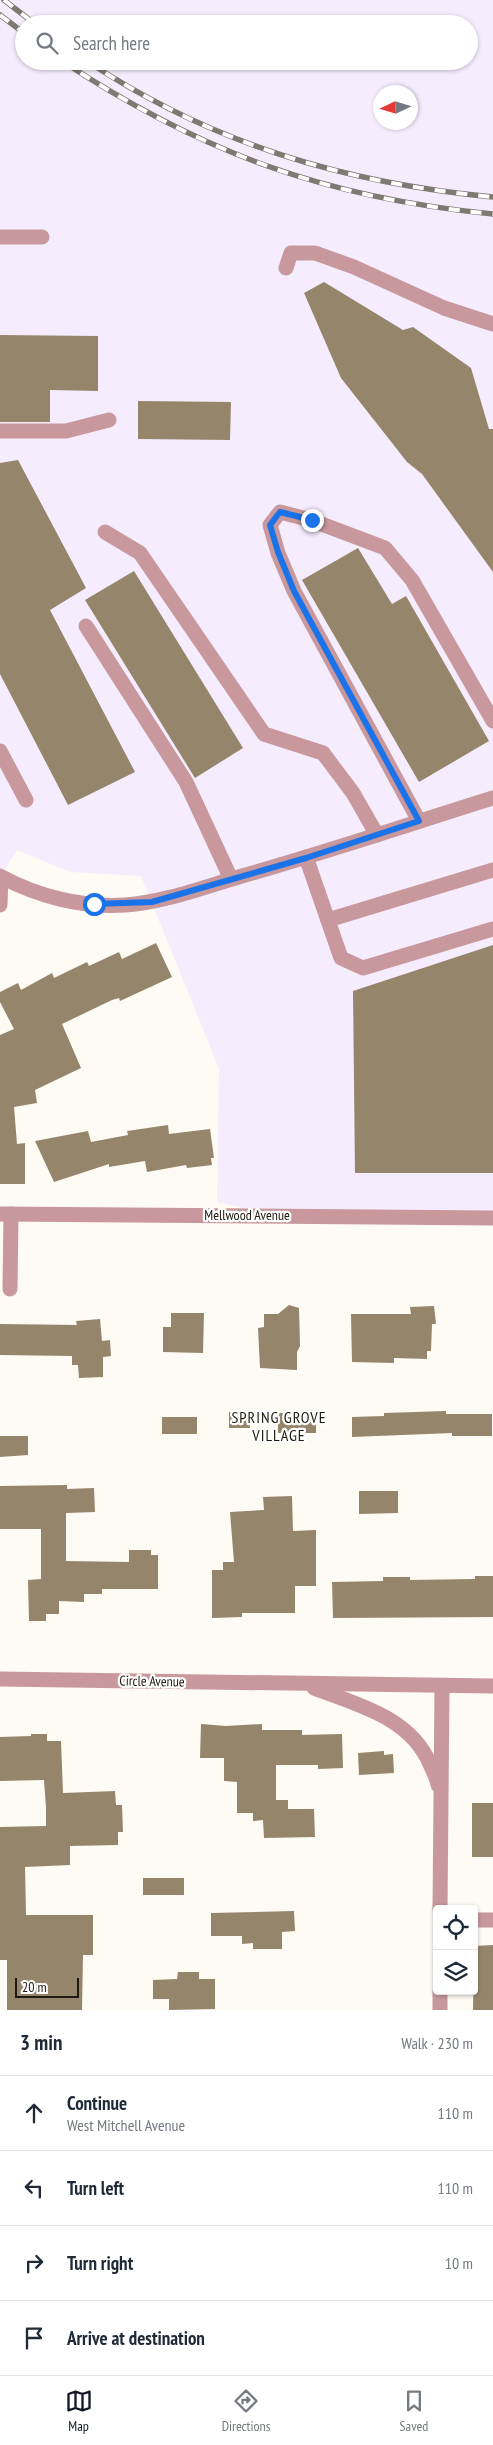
<!DOCTYPE html>
<html lang="en">
<head>
<meta charset="utf-8">
<style>
  :root { --surface:#fff; --page:#f2f2f3; --text:#1f2937; --muted:#747a83; --line:#e0e1e3; --accent:#111827 }
  body { margin:0; font-family:"PT Sans Narrow",sans-serif; background:var(--page); color:var(--text) }
  .controls { position:absolute; right:15px; bottom:15px; display:grid; overflow:hidden; border-radius:5px; box-shadow:0 1px 4px #0004 }
  .controls button { width:45px; height:45px; display:grid; place-items:center; padding:0; border:0; border-bottom:1px solid var(--line); background:var(--surface); color:var(--text); font:25px sans-serif }
  .compass { position:absolute; left:373px; top:85px; width:45px; height:45px; border-radius:50%; background:var(--surface); box-shadow:0 1px 4px #0004; rotate:266deg }
  .scale { position:absolute; left:15px; bottom:12px; width:64px; box-sizing:border-box; padding-left:5px; border:2px solid #1f190f; border-top:0; font-size:14px; line-height:18px; white-space:nowrap; color:#1f190f; -webkit-text-stroke:4px #fff; paint-order:stroke }
  .stop { position:absolute; width:15px; height:15px; margin:-11px; border:4px solid #1a73e8; border-radius:50%; background:#fff }
  .stop.end { background:#1a73e8; border-color:#fff; box-shadow:0 1px 5px #0008 }
  .list { margin:0; padding:0; list-style:none }
  h2 { display:flex; justify-content:space-between; align-items:center; height:65px; margin:0; padding:0 20px; font-size:21px }
  h2 small { font-size:16px; font-weight:400; color:var(--muted) }
  .list li { display:grid; grid-template-columns:32px 1fr auto; gap:15px; align-items:center; box-sizing:border-box; height:75px; padding:0 20px; border-top:1px solid var(--line) }
  .list b { display:block; font-size:19px; white-space:nowrap }
  .list p { margin:0; font-size:16px; white-space:nowrap; color:var(--muted) }
  .list em { font-size:16px; font-style:normal; color:var(--muted) }
  .icon { flex:none; width:28px; height:28px; fill:none; stroke:currentColor; stroke-width:2; stroke-linecap:round; stroke-linejoin:round }
  .map { position:relative; flex:none; width:493px; height:2010px; overflow:hidden }
  .search { position:absolute; background:var(--surface); box-shadow:0 1px 4px #0004; left:15px; right:15px; top:15px; height:55px; display:flex; align-items:center; gap:12px; box-sizing:border-box; padding:0 18px; border-radius:28px; color:var(--muted); font-size:19px }
  .sheet { height:365px; background:var(--surface) }
  nav { display:flex; justify-content:space-around; align-items:center; box-sizing:border-box; height:70px; border-top:1px solid var(--line); background:var(--surface); font-size:14px; color:var(--muted) }
  nav a { display:grid; justify-items:center; gap:2px }
  nav .on { color:var(--accent) }
  .map>svg:first-child { display:block }
  .industrial { fill:#f5edfe; fill-rule:evenodd }
  .building { fill:#95856b }
  .lines { fill:none; stroke-linecap:round; stroke-linejoin:round }
  .minor { stroke:#c8989c; stroke-width:15 }
  .rail-casing { stroke:#7e7971; stroke-width:5.5 }
  .rail { stroke:#fff; stroke-width:4; stroke-dasharray:11; stroke-linecap:butt }
  .route { stroke:#1a73e8; stroke-width:6 }
  .labels { text-anchor:middle; dominant-baseline:central; stroke-width:4.5; stroke-linejoin:round; paint-order:stroke }
  .street-label { font-size:14px; fill:#1f190f; stroke:#fff }
  .quarter-label { font-size:16px; letter-spacing:1px; fill:#1f190f; stroke:#fff }
</style>
</head>
<body>
<div class="map">
<svg width="493" height="2010" viewBox="0 0 493 2010">
  <rect width="100%" height="100%" fill="#fefaf4"/>
  <path class="industrial" d="M0 0H493V1218L274 1215 217 1202 219 1069 141 876 70 872 17 850 0 877ZM24 24H469V61H24ZM380 92H410V122H380Z"/>
  <g class="building">
    <path d="M324 282 403 330 413 327 471 368 489 429H493V572L422 474 407 462 341 378 304 293Z"/>
    <path d="M0 335 98 336V391L50 390V422H0Z"/>
    <path d="M138 401 231 402 230 440 138 439Z"/>
    <path d="M18 460 86 588 50 610 135 772 68 805 0 674V463Z"/>
    <path d="M358 548 392 604 406 596 489 741 419 782 302 580Z"/>
    <path d="M134 571 243 748 195 778 85 600Z"/>
    <path d="M156 943 172 977 120 1001 119 998 112 1000 62 1024 81 1068 35 1090 37 1103 14 1107 17 1144 25 1143V1184H0V1035L14 1029 0 1002V992L18 983 21 990 52 973 54 978 87 962 89 966 119 952 122 959Z"/>
    <path d="M493 945V1173H355L353 991Z"/>
    <path d="M168 1125 169 1134 210 1129 214 1158H211L212 1165 187 1168 186 1165 147 1172 145 1161 109 1167V1164L54 1182 35 1141 88 1131 91 1142 128 1135 127 1131Z"/>
    <path d="M289 1305 299 1308 300 1346 297 1352V1370L260 1368 258 1328 264 1327V1314H278Z"/>
    <path d="M434 1306 436 1324H432L431 1351H427V1359L394 1358V1363L352 1362 351 1314H411L410 1307Z"/>
    <path d="M171 1313H204L203 1353 163 1352V1327H171Z"/>
    <path d="M100 1319 102 1341 110 1340 111 1356 103 1357V1377L79 1378 78 1365H72V1356L0 1355V1324L77 1325 76 1321Z"/>
    <path d="M446 1411V1414H492V1436H452V1433L352 1437V1417L384 1416V1413Z"/>
    <rect x="229" y="1412" width="21" height="16"/>
    <path d="M316 1412V1433H278V1413Z"/>
    <rect x="162" y="1417" width="35" height="17"/>
    <path d="M0 1436H28V1455L0 1457Z"/>
    <path d="M67 1485V1489L94 1488 95 1512 66 1513V1561L129 1562V1550H151V1555H158V1589H102V1594H84V1602L59 1601V1614H46V1621H29L28 1580 41 1579V1529H0V1486Z"/>
    <path d="M359 1491H398V1513L359 1514Z"/>
    <path d="M292 1496 293 1531 316 1530V1586H295V1613H242V1617L212 1618V1570H223V1562H234L230 1512 264 1510 263 1497Z"/>
    <path d="M475 1576H493V1617L333 1618 332 1582 383 1581V1577H410V1580L475 1579Z"/>
    <path d="M201 1724 226 1726 262 1724V1730H302V1735L342 1734 343 1768 318 1769V1765H276V1800H288V1809H314L315 1837 264 1838 263 1820 253 1821V1813H237V1782L224 1781V1758H200Z"/>
    <path d="M31 1734H47V1741H61L63 1793 115 1791 116 1805H122L123 1832H118V1845L70 1846V1865L25 1867 26 1915H93V1955H83L82 2010H7V1960H0V1827L46 1826V1808L44 1780 0 1781V1737L31 1736Z"/>
    <path d="M384 1751V1755L393 1754 394 1773 359 1775 358 1753Z"/>
    <rect x="472" y="1803" width="21" height="54"/>
    <rect x="143" y="1878" width="41" height="17"/>
    <path d="M294 1911 295 1931 282 1932V1949H253V1943L242 1944V1936H211V1913Z"/>
    <path d="M493 1945V2010H473L474 1946Z"/>
    <path d="M178 1972H199V1979H215V2009L169 2010V1999H153V1980L177 1979Z"/>
  </g>
  <g class="lines">
    <g class="minor">
      <path d="M0 237H42"/>
      <path d="M286 268 291 253H315L354 267 444 308 493 324"/>
      <path d="M0 431H66L109 420"/>
      <path d="M105 532 140 553 264 734 323 753 353 793 377 835"/>
      <path d="M86 626 186 782 231 879"/>
      <path d="M0 751 26 800"/>
      <path d="M419 821 294 591 278 553 270 525 280 512 311 520 385 548 412 580 493 721"/>
      <path d="M306 857 341 958 363 968 493 929"/>
      <path d="M0 876C37 896 82 908 125 905 165 902 204 887 242 876 327 852 410 824 493 798"/>
      <path d="M0 905 1 877"/>
      <path d="M328 920 493 870"/>
      <path d="M0 1214 493 1218"/>
      <path d="M10 1289 11 1214"/>
      <path d="M0 1679 493 1686"/>
      <path d="M314 1688C358 1705 410 1717 430 1764 433 1771 437 1778 438 1785"/>
      <path d="M440 1909 442 1687"/>
      <path d="M474 1920H493"/>
      <path d="M440 2010V1991"/>
    </g>
    <defs>
      <g id="rail">
        <path d="M4 0 35 24"/>
        <path d="M0 15 24 33"/>
        <path d="M62 61C202 153 326 198 493 214"/>
        <path d="M87 61C212 144 345 183 493 197"/>
      </g>
    </defs>
    <use href="#rail" class="rail-casing"/>
    <use href="#rail" class="rail"/>
  </g>
  <g class="lines">
    <path class="route" d="M94 904 152 902 306 858 419 821 294 591 278 552 270 525 280 512 312 520"/>
  </g>
  <g class="labels">
    <g class="street-label">
      <text x="247" y="1215">Mellwood Avenue</text>
      <text transform="translate(152 1681) rotate(1)">Circle Avenue</text>
    </g>
    <g class="quarter-label">
      <text x="279" y="1417">SPRING GROVE<tspan x="279" dy="18">VILLAGE</tspan></text>
    </g>
  </g>
</svg>
<div class="controls">
<button><svg class="icon" aria-label="locate" viewBox="0 0 24 24"><circle cx="12" cy="12" r="6"/><path d="M12 2v4M12 18v4M2 12h4M18 12h4"/></svg></button>
<button><svg class="icon" aria-label="layers" viewBox="0 0 24 24"><path d="M12 4l9 5-9 5-9-5zM3 14l9 5 9-5"/></svg></button>
</div>
<svg class="compass" viewBox="-18 -18 36 36"><path d="M0-13l5 13h-10z" fill="#e53935"/><path d="M0 13l5-13h-10z" fill="#747a83"/></svg>
<div class="scale">20 m</div>
<div class="stop" style="left:94px;top:904px"></div>
<div class="stop end" style="left:312px;top:520px"></div>
<div class="search"><svg class="icon" aria-label="search" viewBox="0 0 24 24"><circle cx="10" cy="10" r="6"/><path d="M15 15l6 6"/></svg>Search here</div>
</div>
<section class="sheet">
<h2>3 min<small>Walk · 230 m</small></h2>
<ul class="list">
<li><svg class="icon" aria-label="ahead" viewBox="0 0 24 24"><path d="M12 20V5M6 11l6-6 6 6"/></svg><div><b>Continue</b><p>West Mitchell Avenue</p></div><em>110 m</em></li>
<li><svg class="icon" aria-label="left" viewBox="0 0 24 24"><path d="M17 20v-9H6M10 6l-5 5 5 5"/></svg><div><b>Turn left</b></div><em>110 m</em></li>
<li><svg class="icon" aria-label="right" viewBox="0 0 24 24"><path d="M7 20v-9h11M14 6l5 5-5 5"/></svg><div><b>Turn right</b></div><em>10 m</em></li>
<li><svg class="icon" aria-label="arrive" viewBox="0 0 24 24"><path d="M6 21V4h12l-3 4 3 4H6"/></svg><div><b>Arrive at destination</b></div></li>
</ul>
</section>
<nav>
<a class="on"><svg class="icon" aria-label="map" viewBox="0 0 24 24"><path d="M3 6l6-2 6 2 6-2v14l-6 2-6-2-6 2zM9 4v14M15 6v14"/></svg>Map</a>
<a><svg class="icon" aria-label="directions" viewBox="0 0 24 24"><path d="M12 3l9 9-9 9-9-9zM9 14v-3h6M13 9l2 2-2 2"/></svg>Directions</a>
<a><svg class="icon" aria-label="saved" viewBox="0 0 24 24"><path d="M7 4h10v16l-5-4-5 4z"/></svg>Saved</a>
</nav>
</body>
</html>
